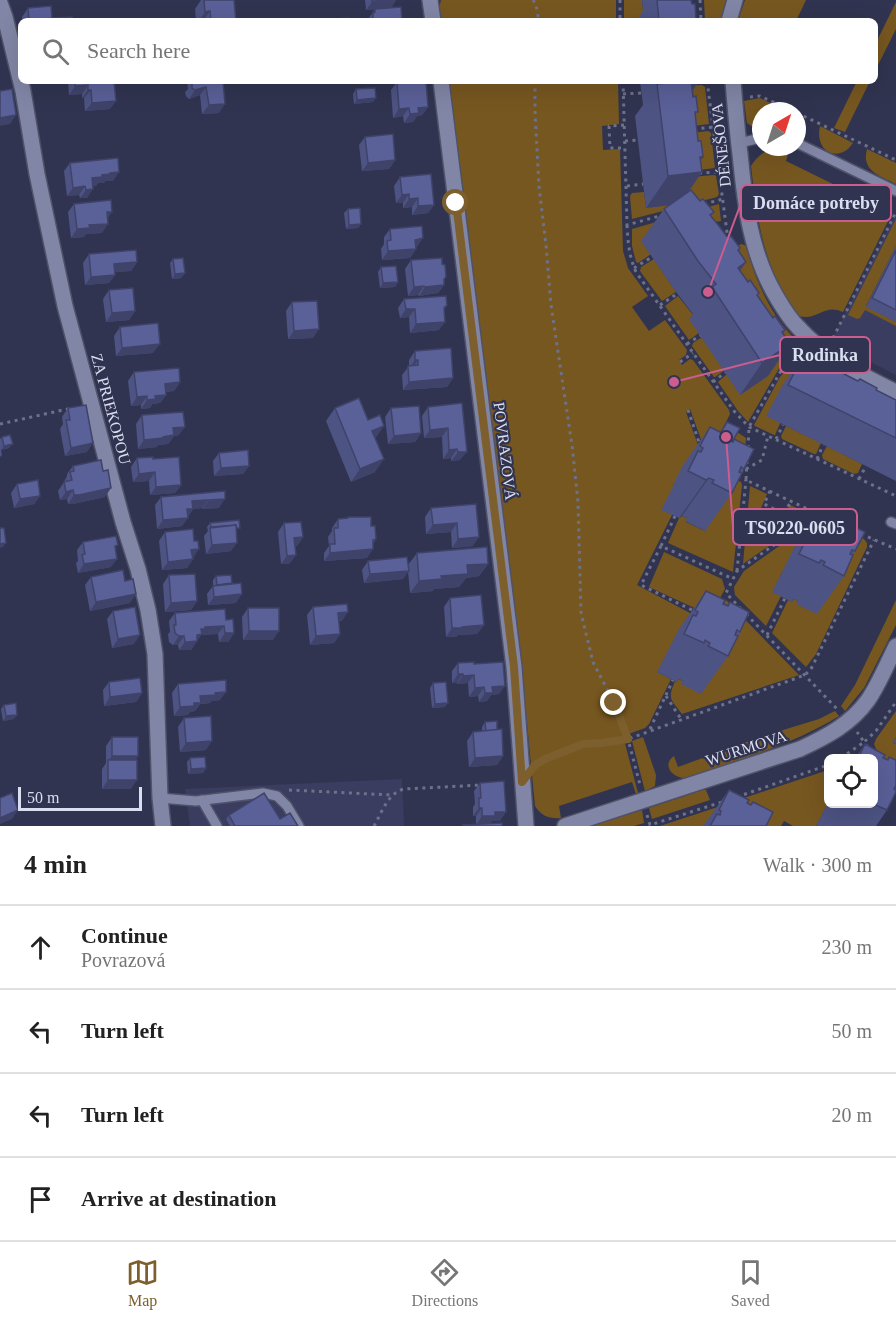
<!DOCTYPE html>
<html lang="en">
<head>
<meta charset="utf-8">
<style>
  :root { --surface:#fff; --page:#f2f2f2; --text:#222; --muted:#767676; --line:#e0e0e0; --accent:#7c5f2c }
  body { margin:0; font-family:Georgia,serif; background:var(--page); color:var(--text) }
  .controls { position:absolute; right:18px; bottom:18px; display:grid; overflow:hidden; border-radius:9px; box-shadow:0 6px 24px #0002 }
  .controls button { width:54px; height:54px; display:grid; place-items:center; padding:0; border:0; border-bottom:2px solid var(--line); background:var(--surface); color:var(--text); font:30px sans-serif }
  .compass { position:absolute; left:752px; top:102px; width:54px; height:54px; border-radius:50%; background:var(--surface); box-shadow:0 6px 24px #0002; rotate:39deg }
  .scale { position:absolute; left:18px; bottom:15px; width:124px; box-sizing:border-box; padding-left:6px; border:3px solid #dbdef0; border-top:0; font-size:16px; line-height:21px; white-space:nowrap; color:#dbdef0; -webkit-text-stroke:4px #313450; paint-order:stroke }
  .stop { position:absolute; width:18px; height:18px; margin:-14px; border:4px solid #7c5f2c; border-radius:50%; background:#fff }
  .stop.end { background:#7c5f2c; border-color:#fff; box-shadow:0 2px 6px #0008 }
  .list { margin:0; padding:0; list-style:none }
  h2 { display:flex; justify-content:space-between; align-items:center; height:78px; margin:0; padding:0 24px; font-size:26px }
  h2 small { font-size:20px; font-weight:400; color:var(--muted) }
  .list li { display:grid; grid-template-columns:39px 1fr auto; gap:18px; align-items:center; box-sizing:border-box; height:84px; padding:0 24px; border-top:2px solid var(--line) }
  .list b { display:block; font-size:22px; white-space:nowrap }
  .list p { margin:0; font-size:20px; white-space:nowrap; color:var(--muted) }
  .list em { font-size:20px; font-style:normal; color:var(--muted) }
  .icon { flex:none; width:33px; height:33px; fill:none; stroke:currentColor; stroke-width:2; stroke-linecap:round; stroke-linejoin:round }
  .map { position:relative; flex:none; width:896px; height:826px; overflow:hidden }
  .search { position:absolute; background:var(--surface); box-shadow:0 6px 24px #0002; left:18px; right:18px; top:18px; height:66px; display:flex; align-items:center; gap:15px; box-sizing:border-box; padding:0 21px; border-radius:9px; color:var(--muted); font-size:22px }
  .sheet { height:414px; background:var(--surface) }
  nav { display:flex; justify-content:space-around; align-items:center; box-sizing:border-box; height:84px; border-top:2px solid var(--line); background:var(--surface); font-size:16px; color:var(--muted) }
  nav a { display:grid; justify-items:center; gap:3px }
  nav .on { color:var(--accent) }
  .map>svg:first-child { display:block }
  .built { fill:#3a3d5f }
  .green { fill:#775720 }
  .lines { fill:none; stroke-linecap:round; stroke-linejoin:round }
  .lane-casing { stroke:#4f5269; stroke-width:12 }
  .street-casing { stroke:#4f5269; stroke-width:18 }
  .path { stroke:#6e718a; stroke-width:3; stroke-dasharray:3 4.5; stroke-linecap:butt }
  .lane { stroke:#8286a6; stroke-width:9 }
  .street { stroke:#8286a6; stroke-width:15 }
  .wall { fill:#4d5383 }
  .shaded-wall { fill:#3f436a }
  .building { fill:#5a6098; stroke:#3f436a; stroke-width:1.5 }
  .route { stroke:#7c5f2c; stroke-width:8 }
  .labels { text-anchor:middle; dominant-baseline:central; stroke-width:4.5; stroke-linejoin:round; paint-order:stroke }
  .street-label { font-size:16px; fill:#dbdef0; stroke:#313450 }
  .leader { fill:none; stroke:#cb5d8f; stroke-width:2 }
  .callout-dot { fill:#cb5d8f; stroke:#313450; stroke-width:2 }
  .callout { fill:#313450; stroke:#cb5d8f; stroke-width:2 }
  .callout-label { font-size:18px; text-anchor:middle; font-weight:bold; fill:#dbdef0 }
</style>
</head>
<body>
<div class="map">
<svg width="896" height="826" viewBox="0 0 896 826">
  <rect width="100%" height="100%" fill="#313450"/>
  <g class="built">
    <path d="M896 213V375L831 342Z"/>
    <path d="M402 779 404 826H190L185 789Z"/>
  </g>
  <g class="green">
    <path d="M441 0H616V21H440L439 9Z"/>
    <path d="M624 0H642L644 21H624Z"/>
    <path d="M704 0H726L720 21H705Z"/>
    <path d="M745 0H806L796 21H738Z"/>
    <path d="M896 2V29L875 71V45Z"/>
    <path d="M447 81H618L619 124 602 126 603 150 620 149 623 251 628 268 648 296 632 307 649 331 665 320 687 350 686 355 679 360 682 365 690 359 693 360 729 410 730 414 716 442 737 432 746 438 743 473H742L707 456 690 409 686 412 706 467 673 484 676 486 672 515 637 585 707 622 669 649 672 650 657 672 671 679 649 724 645 728 623 736 638 793 636 794 632 782 559 806 561 818C550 819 541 816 535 806L521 661Z"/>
    <path d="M857 81H870L845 132 834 128Z"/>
    <path d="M702 85 705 87 709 124 671 129 678 86Z"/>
    <path d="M760 98 787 111H761V128L753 127 747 123 744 101Z"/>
    <path d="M820 126 853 143C839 164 814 152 820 126Z"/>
    <path d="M708 131 711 133 715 168 676 173 675 135Z"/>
    <path d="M777 147H784L789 151 786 161 892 213 843 312C824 303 818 321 799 316 763 268 758 224 751 166 758 155 764 151 777 147Z"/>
    <path d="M867 149 896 163V184C880 176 861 171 867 149Z"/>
    <path d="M714 175 716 176 719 194 717 197 632 219 630 196 632 193 644 192 646 207 680 178Z"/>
    <path d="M719 204 721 221C713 223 701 219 693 223 676 230 656 252 638 263L636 262 632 246V229Z"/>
    <path d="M896 219V246L866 306 896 322V326L865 310 860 318 857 319 848 315Z"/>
    <path d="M742 244 746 246C755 279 769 313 794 338 801 346 810 353 819 359L814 371 795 367 791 363 743 292 733 247Z"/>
    <path d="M654 259 676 292 662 301 640 271 641 267Z"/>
    <path d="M678 296 694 316 699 333 689 340 665 306Z"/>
    <path d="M702 337 725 370 715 377H714L692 346 693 343Z"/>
    <path d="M771 347 780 361 781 365 748 422 738 411 718 382 727 374Z"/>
    <path d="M786 370 800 378 775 435H774L755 426 754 425 780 377Z"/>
    <path d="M786 426 821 443 816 454H814L782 439 781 436Z"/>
    <path d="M827 446 862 464 858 473 854 474 823 459 822 455Z"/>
    <path d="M714 469 741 482 742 485 733 572 668 543 679 518 682 516 687 518 686 522 705 531Z"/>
    <path d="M750 486 767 494 761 508 783 518 790 505 808 513 810 516 809 518 743 564Z"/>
    <path d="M817 519 787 569 782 572 773 592 781 596 766 626 735 595 734 587 744 571Z"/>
    <path d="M839 528 864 539 867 543V547L816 654 806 667 772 633 788 600 792 602 794 599 798 601 797 604Z"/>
    <path d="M664 552 722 579 725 589 712 612 701 611 649 587Z"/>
    <path d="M726 600 799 675 682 714C671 699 667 700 675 681L677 682 678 679 683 681 681 684 703 641Z"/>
    <path d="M896 600V625L864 688 845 711 841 706 855 685Z"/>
    <path d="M835 711 839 716C792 745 738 760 685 778 673 778 661 765 674 756L678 767 760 737 819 719Z"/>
    <path d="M896 711V737L893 743 896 744V776L876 749 874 744 876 739Z"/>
    <path d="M643 737 656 775 655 786 645 791 632 741Z"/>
    <path d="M828 770V804L816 826H793L784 821 781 826H755L738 800Z"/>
    <path d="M703 790H706L710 800 652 819 649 808Z"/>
    <path d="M727 804 728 826H660Z"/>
    <path d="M642 810 644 823 634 826H592Z"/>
  </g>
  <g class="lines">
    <defs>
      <g id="lane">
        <path d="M739 143 761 138"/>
        <path d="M797 143 896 191"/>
        <path d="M891 522 896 524"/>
        <path d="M160 798 196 801 263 793 277 796 287 806 299 826"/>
        <path d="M202 800 217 826"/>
      </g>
      <g id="street">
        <path d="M430 0 433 21"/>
        <path d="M0 3 5 17 23 91 37 174 65 306 123 522 138 569 148 610 155 654 160 798 163 826"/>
        <path d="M729 21 735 0"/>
        <path d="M441 81 514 667 526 826"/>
        <path d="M733 81C735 105 737 130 740 154 745 204 750 252 776 296 782 306 788 317 797 326 823 356 861 375 896 392"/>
        <path d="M565 826 800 749C826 737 851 724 868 700 879 684 887 664 896 646"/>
      </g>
    </defs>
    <use href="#lane" class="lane-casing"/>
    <use href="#street" class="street-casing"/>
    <g class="path">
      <path d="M533 0 536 5 539 21"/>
      <path d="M620 0V21"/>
      <path d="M700 0 701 21"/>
      <path d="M535 81V112L539 187 546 245 551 305 572 445 578 502 581 613 593 662 614 703 628 739 640 785"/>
      <path d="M623 81 627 225 663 215"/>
      <path d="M707 81 728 240"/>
      <path d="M623 94 641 93"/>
      <path d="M750 97 760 96 793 111"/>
      <path d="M797 113 896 160"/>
      <path d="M624 125 609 126 610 148H625"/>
      <path d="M694 129 714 127"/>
      <path d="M625 141 638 140"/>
      <path d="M699 173 719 172"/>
      <path d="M627 186 643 184"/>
      <path d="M704 204 723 199"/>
      <path d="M627 225C628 243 629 256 636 272L734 411 749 427 896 496"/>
      <path d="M634 268 652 257"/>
      <path d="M660 305 677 294"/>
      <path d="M833 338 896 212"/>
      <path d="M687 344 701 335"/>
      <path d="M680 362 693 353"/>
      <path d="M786 362 797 370"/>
      <path d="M713 382 726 372"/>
      <path d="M688 410 700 445"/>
      <path d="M0 424 72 408"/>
      <path d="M776 439 783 425"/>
      <path d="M748 448 749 427 786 362 780 352"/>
      <path d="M817 459 823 445"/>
      <path d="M747 461 746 480 820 515"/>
      <path d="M746 469 762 460 768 436"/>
      <path d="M859 479 866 466"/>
      <path d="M770 491 764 504 784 514 791 501"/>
      <path d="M675 516 661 546 733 579"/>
      <path d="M861 534 896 549"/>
      <path d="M661 546 641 585 694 611"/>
      <path d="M737 571 746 480 737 476"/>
      <path d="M741 609 726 593 737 571 818 514"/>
      <path d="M746 614 839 711"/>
      <path d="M767 635 785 598"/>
      <path d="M666 696 681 719"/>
      <path d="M650 729 673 680"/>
      <path d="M868 747 864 742 876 731 896 702"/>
      <path d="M841 758 864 742 857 732"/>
      <path d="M537 764 545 758 583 744 628 739 805 675 811 669 874 540"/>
      <path d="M289 790 392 795"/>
      <path d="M737 797 828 765"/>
      <path d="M647 815 650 825 722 802"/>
      <path d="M374 826C382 812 388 793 404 789L482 785"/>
    </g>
    <use href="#lane" class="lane"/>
    <use href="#street" class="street"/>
  </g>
  <g class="wall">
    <path d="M201 0H234L236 21H196L195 9Z"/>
    <path d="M365 0H396L391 8 366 10Z"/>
    <path d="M642 0H691L695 21H636L643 11Z"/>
    <path d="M28 8 52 18 73 21H22V17Z"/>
    <path d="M375 9 402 21H367Z"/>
    <path d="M68 81H114L110 109 85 111 84 98H82V94L69 95Z"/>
    <path d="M187 81H223L219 113 202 114 200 95 189 99 186 96 185 92 188 89Z"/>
    <path d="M640 81H699L693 91 702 172 687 193 700 201 714 212 711 216 738 251 740 271 773 318 785 330 783 333 768 376 740 395 689 319 693 314 676 292 641 241 664 209 670 205 646 208 635 116 643 105Z"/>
    <path d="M397 82 428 107 422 115 417 116 413 122 404 123 403 116 393 118 391 90Z"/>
    <path d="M356 89 376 98 373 102 354 104 353 94Z"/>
    <path d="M365 137 395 160 389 169 362 171 359 145Z"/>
    <path d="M70 163 113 181H105L104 183H98L96 186H93L87 198H80L79 195 67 196 64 171Z"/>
    <path d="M400 177 434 205 428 213 412 215V207L403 208V203H396L394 186Z"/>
    <path d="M74 204 107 219 102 233 86 234 84 237 71 238 68 212Z"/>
    <path d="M348 209 361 224 358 228 346 229 344 213Z"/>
    <path d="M390 229 417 247H416V249L410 258 382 260 381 249 384 244V237Z"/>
    <path d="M896 246V322L866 307Z"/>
    <path d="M89 254 137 262 131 271 115 272V275L109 283 85 285 83 263Z"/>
    <path d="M173 259 185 273 181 278 172 279 170 263Z"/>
    <path d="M411 260 444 280V285L438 293 419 296 418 295 408 296 405 269Z"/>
    <path d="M381 267 398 282 395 287 380 288 378 272Z"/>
    <path d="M109 290 135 311 129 320 106 322 103 299Z"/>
    <path d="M404 299 447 305 444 310 439 330 410 333 409 317 400 318 398 308Z"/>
    <path d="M292 302 313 338 288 339 286 311Z"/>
    <path d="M120 327 153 353 116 356 114 336Z"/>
    <path d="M415 351 453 378 447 387 403 390 402 375 409 366V360Z"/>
    <path d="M804 354 817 361 819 358 840 372 896 400V481L766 416 782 386Z"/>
    <path d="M134 372 180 382 174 391 165 392 166 395 160 403 152 404 150 408 141 409V405L131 406 128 381Z"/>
    <path d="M462 403 460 460 451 461V458L443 459 442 437 424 438 422 416 428 407Z"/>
    <path d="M68 408 87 452 65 456 60 429 63 424 62 417Z"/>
    <path d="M335 408 375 439V472L351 482 326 421Z"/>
    <path d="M391 408 421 433 415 442 388 444 385 417Z"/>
    <path d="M142 415 179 435 174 436 168 444 158 445 157 447 138 449 136 424Z"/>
    <path d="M727 422 734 439 744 469 732 493 705 531 685 521 687 518 682 516 679 518 661 510 674 485H673L683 465 710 427 720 432Z"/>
    <path d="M2 437 9 448 1 450 2 455 0 457V439Z"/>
    <path d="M219 453 249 466 243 474 214 476 213 461Z"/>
    <path d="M137 458 153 459 181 485 175 493 150 495 149 481 133 482 131 467Z"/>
    <path d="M73 466 105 497 73 504H68L67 499 60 500 58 491 64 482 67 476V474Z"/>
    <path d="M17 484 40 496 34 504 14 508 11 493Z"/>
    <path d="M225 491 219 508 202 509V508L193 509 182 526 157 529 155 505 161 497Z"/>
    <path d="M476 504 473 546 452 548 451 532 426 534 425 517 431 508Z"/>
    <path d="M821 510 839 523 843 525 845 522 855 551 853 555 844 576 817 614 796 604 798 601 794 599 792 602 772 592 794 548Z"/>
    <path d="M348 517 371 526 376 539 373 544 367 558 324 561V553L329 546 328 537 332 531V528L338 519 347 518Z"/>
    <path d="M210 523 236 532 231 551 206 554 204 536 208 531 207 527Z"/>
    <path d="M284 523 303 537 297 546H295L296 555 289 564H281L278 532Z"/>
    <path d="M165 532 192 558 193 559 187 568 162 570 159 541Z"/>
    <path d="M83 542 115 549 111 567 78 573 76 563 78 561 77 550Z"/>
    <path d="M417 553 488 564 479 576 466 578 459 587 434 589 433 591 410 593 408 571 403 579 364 583 362 570 368 561 408 565Z"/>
    <path d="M169 575 197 601 191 610 165 612 163 584Z"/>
    <path d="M216 576 232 583 236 603 208 605 207 594 213 586V580Z"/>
    <path d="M91 577 130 603 90 611 85 585Z"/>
    <path d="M706 591 723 604 727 605 730 602 740 632 728 656 701 694 681 684 683 681 679 679 677 682 657 672 679 629Z"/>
    <path d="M450 598 484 625 477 634 458 635 456 637H446L444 607Z"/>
    <path d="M313 607 342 621H338L340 634 334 643 310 645 307 615Z"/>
    <path d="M248 608 273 640H243L242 617Z"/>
    <path d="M113 611 134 644 112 648 107 619Z"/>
    <path d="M175 613 226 620 234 633 228 642H219L218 634 201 635 191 650H179L178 645H173L169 642 168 634 170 632 169 621Z"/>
    <path d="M458 663 474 664 499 694 491 695 487 701 479 702 478 696 469 697 468 683 457 684V683H452V671Z"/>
    <path d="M109 682 142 693 136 702 104 706 103 690Z"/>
    <path d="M433 683 445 707 432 708 430 688Z"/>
    <path d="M178 684 220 700 211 701 210 703 200 704 195 711 190 712 188 715 174 716 172 693Z"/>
    <path d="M4 705 14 719 3 721 1 709Z"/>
    <path d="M184 718 206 750 180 752 178 727Z"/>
    <path d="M485 722 497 730 503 756 497 765 469 767 467 741 473 732 482 731V727Z"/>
    <path d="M112 737 138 756 135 760 131 789H102V769L106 763V746Z"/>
    <path d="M896 737V744L893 743Z"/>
    <path d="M865 744 887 760 889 757 896 760V792L887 810 876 826H816L828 803 873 804V759H855Z"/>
    <path d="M190 758 206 768 203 773 188 774 187 762Z"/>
    <path d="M480 783 500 821H492L490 823 502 826H463V825L476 824V816H473V807L475 804 474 791Z"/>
    <path d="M729 790 747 803 766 826H703Z"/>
    <path d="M229 815 280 819 298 826H230L226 819Z"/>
  </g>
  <g class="shaded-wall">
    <path d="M389 0H396L391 8 366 10 372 2Z"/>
    <path d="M210 11 203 21H199L205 12Z"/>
    <path d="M691 81H699L678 112Z"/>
    <path d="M88 85 82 94 69 95 75 86Z"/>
    <path d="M206 87 200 95 189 99 195 90Z"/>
    <path d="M88 90H91L84 98H82Z"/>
    <path d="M376 98 373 102 354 104 357 100Z"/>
    <path d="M116 101 110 109 85 111 92 103Z"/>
    <path d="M225 104 219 113 202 114 209 105Z"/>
    <path d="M428 107 422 115 417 116 413 122 404 123 410 114 418 108Z"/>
    <path d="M409 108 403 116 393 118 399 109Z"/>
    <path d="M16 115 10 124 0 126V118Z"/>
    <path d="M700 157H703L691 173 702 172 680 204 646 208 668 176Z"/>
    <path d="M395 160 389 169 362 171 368 163Z"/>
    <path d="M119 172 113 181H105L104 183H98L96 186 86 187 92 178 110 173Z"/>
    <path d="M85 186 79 195 67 196 73 188Z"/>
    <path d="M93 189 87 198H80L86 190Z"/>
    <path d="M409 194 403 203H396L402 195Z"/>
    <path d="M418 198 412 207 403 208 409 199Z"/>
    <path d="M434 205 428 213 412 215 418 206Z"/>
    <path d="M107 212H112L106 221Z"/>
    <path d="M108 224 102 233 86 234 84 237 71 238 77 229 89 225Z"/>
    <path d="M361 224 358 228 346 229 349 225Z"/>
    <path d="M423 238 417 247 409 248 415 240Z"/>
    <path d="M416 249 410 258 382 260 388 251Z"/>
    <path d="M137 262 131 271 108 273 114 264Z"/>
    <path d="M746 262 724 294 738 268Z"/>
    <path d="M185 273 181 278 172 279 175 274Z"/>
    <path d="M115 275 109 283 85 285 91 277Z"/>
    <path d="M446 277 440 285H444L438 293 419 296 425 287Z"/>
    <path d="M398 282 395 287 380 288 383 283Z"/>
    <path d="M424 286 418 295 408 296 414 287Z"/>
    <path d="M406 309H415L409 317 400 318Z"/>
    <path d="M135 311 129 320 106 322 112 313Z"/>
    <path d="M445 322 439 330 410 333 416 324Z"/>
    <path d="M319 329 313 338 288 339 294 331Z"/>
    <path d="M160 344 153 353 116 356 122 348Z"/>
    <path d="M790 344 768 376 740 395 762 363Z"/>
    <path d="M415 360H418L412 369H409Z"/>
    <path d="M453 378 447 387 403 390 409 382Z"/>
    <path d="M180 382 174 391 159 392 165 384Z"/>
    <path d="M166 395 160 403 152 404 150 408 141 409 147 400 155 396Z"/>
    <path d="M147 396 141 405 131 406 137 397Z"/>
    <path d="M384 426 375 439 372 431Z"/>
    <path d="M185 427 179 435 174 436 168 444 158 445 157 447 138 449 144 440 173 428Z"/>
    <path d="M448 428 442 437 424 438 430 430Z"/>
    <path d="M421 433 415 442 388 444 394 436Z"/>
    <path d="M93 443 87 452 65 456 71 448Z"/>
    <path d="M13 444 9 448 1 450 4 446Z"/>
    <path d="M457 449 451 458 443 459 449 450Z"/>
    <path d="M458 452H467L460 460 451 461Z"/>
    <path d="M384 459 375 472 351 482 360 469Z"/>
    <path d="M249 466 243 474 214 476 221 468Z"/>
    <path d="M155 472 149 481 133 482 139 474Z"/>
    <path d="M709 478 682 516 679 518 706 480Z"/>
    <path d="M181 485 175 493 150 495 156 487Z"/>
    <path d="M111 488 105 497 73 504H68L74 495Z"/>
    <path d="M73 490 67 499 60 500 66 492Z"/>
    <path d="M40 496 34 504 14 508 20 499Z"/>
    <path d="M225 499 219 508 202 509 208 501Z"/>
    <path d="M208 500 202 508 193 509 187 517 181 518 192 501Z"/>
    <path d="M188 518 182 526 157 529 163 520Z"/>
    <path d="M457 523 451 532 426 534 433 525Z"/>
    <path d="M303 537 297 546 288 547 294 538Z"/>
    <path d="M479 537 473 546 452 548 458 539Z"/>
    <path d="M6 543 3 547 0 548V544Z"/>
    <path d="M237 543 231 551 206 554 212 545Z"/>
    <path d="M199 549 193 558 191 550Z"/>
    <path d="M373 549 367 558 324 561 330 553Z"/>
    <path d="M296 555 289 564H281L287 556Z"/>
    <path d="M117 559 111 567 78 573 84 564Z"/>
    <path d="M193 559 187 568 162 570 168 562Z"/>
    <path d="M488 564 479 576 466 578 459 587 434 589 433 591 410 593 419 581 441 576 467 565Z"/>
    <path d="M409 571 403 579 364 583 370 574Z"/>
    <path d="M136 594 130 603 90 611 96 602Z"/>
    <path d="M242 594 236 603 208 605 214 597Z"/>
    <path d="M197 601 191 610 165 612 171 603Z"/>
    <path d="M348 612 342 621 332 622 338 613Z"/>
    <path d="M484 625 477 634 458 635 456 637H446L452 628Z"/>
    <path d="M224 626 218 634 201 635 191 650H179L185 642 201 629 205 627Z"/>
    <path d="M249 631H279L273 640H243Z"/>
    <path d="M225 633H234L228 642H219Z"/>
    <path d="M340 634 334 643 310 645 316 636Z"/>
    <path d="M140 635 134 644 112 648 118 639Z"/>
    <path d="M179 636H184L178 645H173Z"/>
    <path d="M458 674H463L457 683H452Z"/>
    <path d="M474 675 468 683 457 684 463 676Z"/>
    <path d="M505 686 499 694 491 695 487 701 479 702 485 693 492 687Z"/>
    <path d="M484 687 478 696 469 697 475 688Z"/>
    <path d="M226 692 220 700 211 701 210 703 200 704 195 711 190 712 188 715 174 716 180 707 200 696Z"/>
    <path d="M142 693 136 702 104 706 110 697Z"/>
    <path d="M448 703 445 707 432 708 435 704Z"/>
    <path d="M17 715 14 719 3 721 6 716Z"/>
    <path d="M212 741 206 750 180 752 186 743Z"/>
    <path d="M112 756H138L132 764 108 761Z"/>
    <path d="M503 756 497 765 469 767 475 758Z"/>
    <path d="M206 768 203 773 188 774 191 769Z"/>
    <path d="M108 780H137L131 789H102Z"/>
    <path d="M479 808H482L476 816H473Z"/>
    <path d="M18 810 12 819 0 824V818Z"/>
    <path d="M495 812H506L500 821H492L489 824 476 825 482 816Z"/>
  </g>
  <g class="building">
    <path d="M204 0H234L236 21H211L210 11 205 12Z"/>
    <path d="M372 0H389L372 2Z"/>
    <path d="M657 0H691L692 4H695L696 19 693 20 694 21H659Z"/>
    <path d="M51 6 52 18 72 17 73 21H29L28 8Z"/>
    <path d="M401 7 402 21H373V13L375 12V9Z"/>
    <path d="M348 18V21H336V19Z"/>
    <path d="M75 81H114L116 101 92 103 91 90H88V85L75 86Z"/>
    <path d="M194 81H223L225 104 209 105 206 87 195 90 192 88V84Z"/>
    <path d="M405 81H426L428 107 418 108 419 113 410 114 409 108 399 109 397 82Z"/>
    <path d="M666 81H694H691L693 97 696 96 698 112H695L698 141H701L703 157H700L702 172 668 176 657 84 666 83Z"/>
    <path d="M375 88 376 98 357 100 356 89Z"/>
    <path d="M12 89 16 115 0 118V91Z"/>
    <path d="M393 134 395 160 368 163 365 137Z"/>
    <path d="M118 158 119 172 110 173V174L102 175V177L92 178 93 189 86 190 85 186 73 188 70 163Z"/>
    <path d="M431 174 434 205 418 206V198L409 199V194L402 195 400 177Z"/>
    <path d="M691 190 700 201 703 199 714 212 710 215 719 226 728 238 731 236 740 248 738 250 746 262 738 268 748 282 750 280 759 293 757 295 773 318 775 316 785 330 782 332 790 344 762 363 712 287 716 284 698 261 664 209Z"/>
    <path d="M111 200 112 212H107L108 224 89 225 90 228 77 229 74 204Z"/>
    <path d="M360 208 361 224 349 225 348 209Z"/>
    <path d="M422 226 423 238 415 240 416 249 388 251 387 241 391 240 390 229Z"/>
    <path d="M136 250 137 262 114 264 115 275 91 277 89 254Z"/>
    <path d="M896 250V310L872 298Z"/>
    <path d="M183 258 185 273 175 274 173 259Z"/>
    <path d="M442 258V264L445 265 446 277 444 279V285L425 287 424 286 414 287 411 260Z"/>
    <path d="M396 266 398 282 383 283 381 267Z"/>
    <path d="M133 288 135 311 112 313 109 290Z"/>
    <path d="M446 296 447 305 444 308 445 322 416 324 415 309H406L404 299Z"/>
    <path d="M317 301 319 329 294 331 292 302Z"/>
    <path d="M158 323 160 344 122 348 120 327Z"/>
    <path d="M451 348 453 378 409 382 408 366 418 365V360H415V351Z"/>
    <path d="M804 354 818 361 819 358 841 370 840 372 858 381 860 379 877 388 876 390 896 400V438L788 385Z"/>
    <path d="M179 368 180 382 165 384 166 395 155 396 156 399 147 400V396L137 397 134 372Z"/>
    <path d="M359 398 368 420 380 415 384 426 372 431 384 459 360 469 335 408Z"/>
    <path d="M462 403 467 452H458L457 449 449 450 448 428 430 430 428 407Z"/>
    <path d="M86 405 93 443 71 448 66 420H70L68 408Z"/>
    <path d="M419 406 421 433 394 436 391 408Z"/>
    <path d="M183 412 185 427 173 428 174 435 163 437V438L144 440 142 415Z"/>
    <path d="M727 422 740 428 732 442 728 440 730 437 721 432Z"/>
    <path d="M710 427 730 437 728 440 733 442 734 439 754 449 744 469 741 467 739 472 742 473 732 493 712 483 714 480 709 478 706 480 688 471 698 451 701 452 703 448 700 446Z"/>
    <path d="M10 435 13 444 4 446 2 437Z"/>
    <path d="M248 450 249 466 221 468 219 453Z"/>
    <path d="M153 457V459L179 457 181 485 156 487 155 472 139 474 137 458Z"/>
    <path d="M101 460 103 471 108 470 111 488 79 495H74L73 490 66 492 64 482 72 480 70 472 74 471 73 466Z"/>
    <path d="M38 480 40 496 20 499 17 484Z"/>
    <path d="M225 491V499L192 501 193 509H187L188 518 163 520 161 497Z"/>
    <path d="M476 504 479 537 458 539 457 523 433 525 431 508Z"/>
    <path d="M821 510 841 520 839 523 844 525 845 522 865 532 855 551 852 550 850 554 853 555 844 576 823 565 825 562 821 560 819 563 799 554 809 534 812 535 814 531 811 529Z"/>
    <path d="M348 517H371V526H375L376 539 373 540V549L330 553V544H335L334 528H338V519L348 518Z"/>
    <path d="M239 520 240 528H236V525L211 527 210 523Z"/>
    <path d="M301 522 303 537 294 538 296 555 287 556 284 523Z"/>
    <path d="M236 525 237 543 212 545 210 528Z"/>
    <path d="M0 528H4L6 543 0 544Z"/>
    <path d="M193 529 194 541H198L199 549 191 550 193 559 168 562 165 532Z"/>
    <path d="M116 536 118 545 115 546 117 559 84 564 82 555 85 554 83 542Z"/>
    <path d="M487 547 488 564 467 565 468 574 441 576 442 579 419 581 417 553Z"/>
    <path d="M407 557 409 571 370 574 368 561Z"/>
    <path d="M123 570 125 581 133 579 136 594 96 602 91 577Z"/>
    <path d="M195 574 197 601 171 603 169 575Z"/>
    <path d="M231 575 232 583 217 585 216 576Z"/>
    <path d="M241 583 242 594 214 597 213 586Z"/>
    <path d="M706 591 725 600 723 604 726 605 728 606 730 602 749 612 740 632 737 630 735 635 738 636 728 656 708 646 710 643 705 640 704 643 684 634 693 615 696 616 698 612 695 610Z"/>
    <path d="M481 595 484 625 462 627V628H452L450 598Z"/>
    <path d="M347 604 348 612 338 613 340 634 316 636 313 607Z"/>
    <path d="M135 607 140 635 118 639 113 611Z"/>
    <path d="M248 608H279V631H249Z"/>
    <path d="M225 609 226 620 233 619 234 633H225L224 626 205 627V629H201L202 634 197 635V641L188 642H185L184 636H179L175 633 174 625H176L175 613Z"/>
    <path d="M474 662V664L503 662 505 686 492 687 493 693H485L484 687 475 688 474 675 463 676V674H458V663Z"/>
    <path d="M140 678 142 693 110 697 109 682Z"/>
    <path d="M226 680V692L215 693 216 695 200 696 201 703H194V706L180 707 178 684Z"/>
    <path d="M446 682 448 703 435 704 433 683Z"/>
    <path d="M16 703 17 715 6 716 4 705Z"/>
    <path d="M211 716 212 741 186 743 184 718Z"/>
    <path d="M497 721V730L486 731 485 722Z"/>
    <path d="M502 729 503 756 475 758 473 732Z"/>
    <rect x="112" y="737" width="26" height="19"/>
    <path d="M865 744 885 755 883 758 888 760 889 757 896 760V785L894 789 896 790V792L887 810 873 804V759H858Z"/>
    <path d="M205 757 206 768 191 769 190 758Z"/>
    <rect x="108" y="760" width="29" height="20"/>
    <path d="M504 781 506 812H495V816H482V808H479V798H481L480 783Z"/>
    <path d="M729 790 749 800 747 803 751 805 753 802 773 812 766 826H710L717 814 720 815 721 811 719 810Z"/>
    <path d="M12 793 18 810 0 818V798Z"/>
    <path d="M264 793 280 819 290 813 298 826H235L229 815Z"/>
    <path d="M502 823V826H463V825Z"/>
  </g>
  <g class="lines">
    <path class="route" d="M456 203 514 667 522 782 535 765 545 759 583 744 601 743 628 739 614 703"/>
  </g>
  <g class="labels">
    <g class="street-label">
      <text transform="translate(721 145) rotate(-96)">DÉNEŠOVA</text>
      <text transform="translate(111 409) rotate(75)">ZA PRIEKOPOU</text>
      <text transform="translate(505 451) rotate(83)">POVRAZOVÁ</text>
      <text transform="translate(746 748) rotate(-18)">WURMOVA</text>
    </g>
  </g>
  <path class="leader" d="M708 292L741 203M674 382L780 355M726 437L733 527"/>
  <g class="callout-dot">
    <circle cx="708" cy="292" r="6"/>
    <circle cx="674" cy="382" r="6"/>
    <circle cx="726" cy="437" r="6"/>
  </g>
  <g class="callout">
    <rect x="741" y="185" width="150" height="36" rx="6"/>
    <rect x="780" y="337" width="90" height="36" rx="6"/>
    <rect x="733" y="509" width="124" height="36" rx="6"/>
  </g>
  <g class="callout-label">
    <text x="816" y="209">Domáce potreby</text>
    <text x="825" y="361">Rodinka</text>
    <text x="795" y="534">TS0220-0605</text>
  </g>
</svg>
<div class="controls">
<button><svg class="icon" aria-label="locate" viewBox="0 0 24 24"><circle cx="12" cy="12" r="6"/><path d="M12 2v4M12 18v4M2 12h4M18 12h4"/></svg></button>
</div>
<svg class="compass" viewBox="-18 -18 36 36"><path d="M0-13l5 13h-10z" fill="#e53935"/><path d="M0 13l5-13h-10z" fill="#767676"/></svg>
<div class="scale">50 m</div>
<div class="stop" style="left:456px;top:203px"></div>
<div class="stop end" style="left:614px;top:703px"></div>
<div class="search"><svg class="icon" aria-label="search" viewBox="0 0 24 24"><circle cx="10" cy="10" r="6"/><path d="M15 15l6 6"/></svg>Search here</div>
</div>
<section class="sheet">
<h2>4 min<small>Walk · 300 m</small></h2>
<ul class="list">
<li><svg class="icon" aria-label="ahead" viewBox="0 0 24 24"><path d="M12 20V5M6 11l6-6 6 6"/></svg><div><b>Continue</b><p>Povrazová</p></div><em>230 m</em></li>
<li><svg class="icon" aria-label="left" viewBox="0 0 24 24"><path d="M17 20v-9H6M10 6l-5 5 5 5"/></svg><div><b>Turn left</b></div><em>50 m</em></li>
<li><svg class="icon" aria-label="left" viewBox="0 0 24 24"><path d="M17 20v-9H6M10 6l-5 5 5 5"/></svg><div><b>Turn left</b></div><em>20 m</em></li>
<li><svg class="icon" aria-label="arrive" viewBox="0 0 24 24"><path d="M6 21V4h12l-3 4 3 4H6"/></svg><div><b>Arrive at destination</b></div></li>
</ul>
</section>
<nav>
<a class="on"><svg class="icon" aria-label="map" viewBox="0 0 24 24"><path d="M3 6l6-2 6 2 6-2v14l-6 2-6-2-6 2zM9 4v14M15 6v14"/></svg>Map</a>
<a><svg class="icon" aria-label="directions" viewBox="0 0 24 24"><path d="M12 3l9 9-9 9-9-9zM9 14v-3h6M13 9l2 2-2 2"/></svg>Directions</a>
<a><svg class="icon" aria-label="saved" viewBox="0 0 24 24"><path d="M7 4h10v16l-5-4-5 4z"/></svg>Saved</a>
</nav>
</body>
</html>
